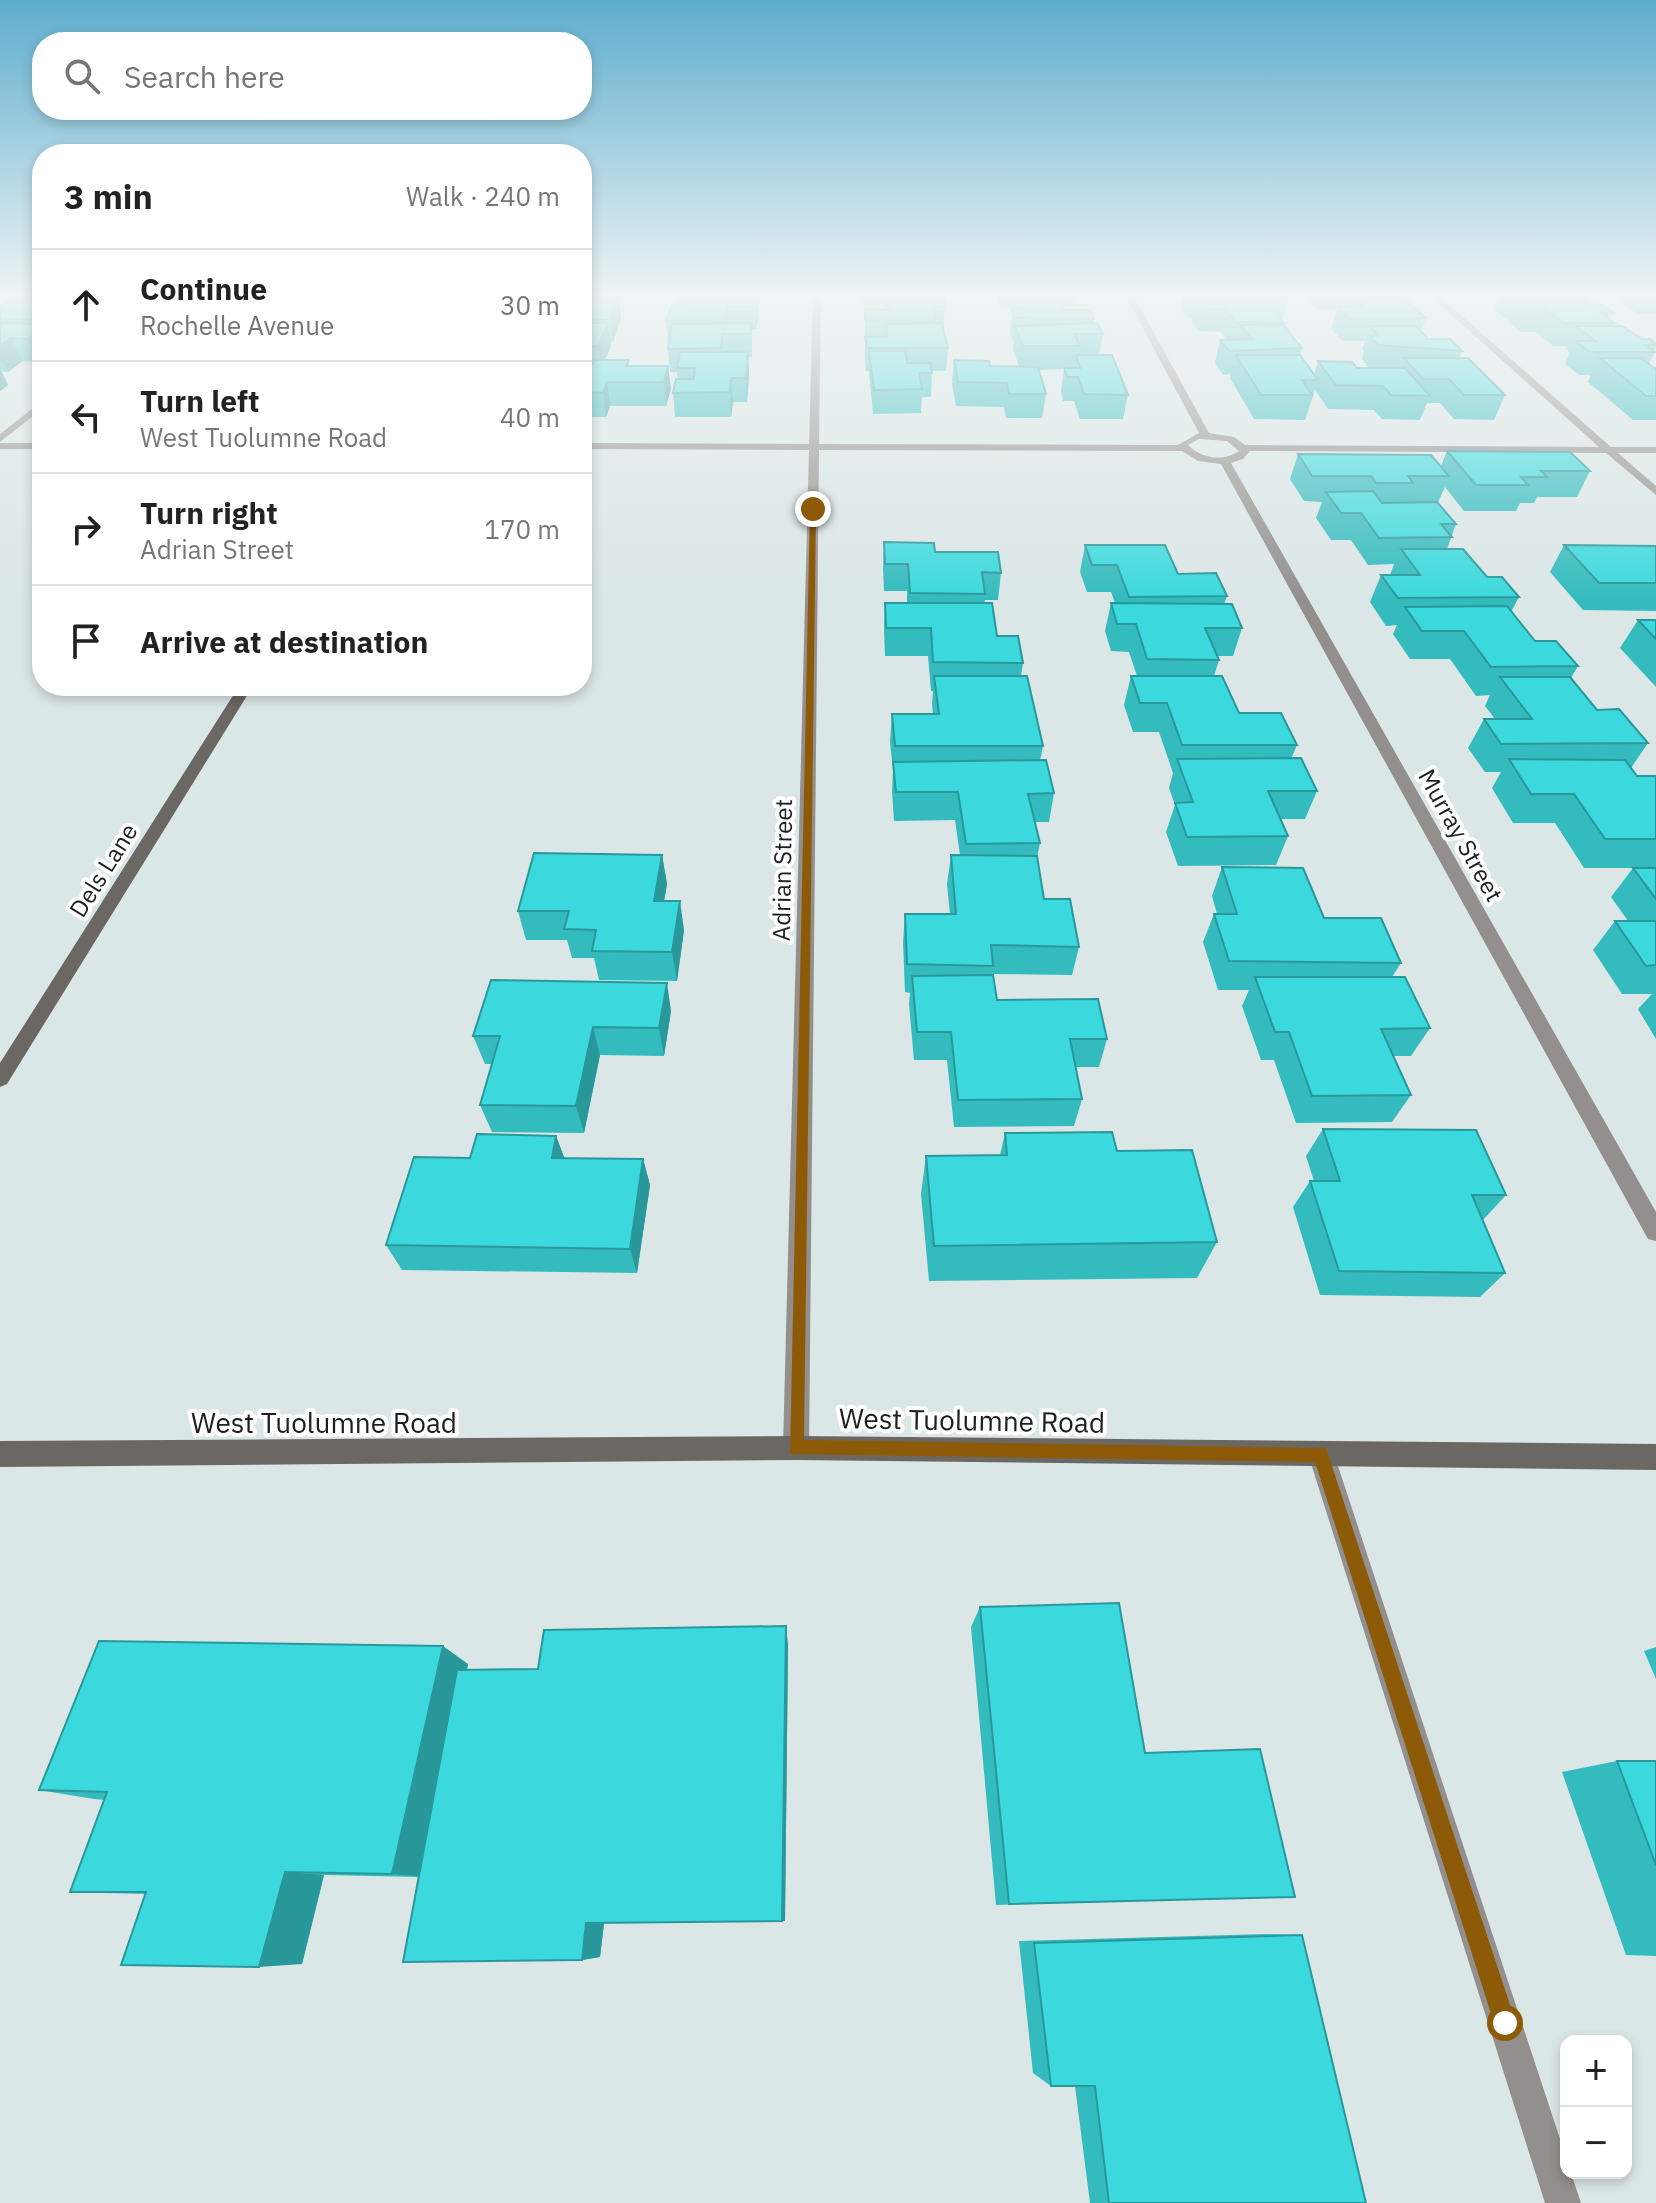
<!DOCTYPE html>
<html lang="en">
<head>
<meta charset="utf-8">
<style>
  :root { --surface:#fff; --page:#f2f2f2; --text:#222; --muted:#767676; --line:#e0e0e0 }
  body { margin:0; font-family:"IBM Plex Sans",sans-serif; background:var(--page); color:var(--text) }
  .controls { position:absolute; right:24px; bottom:24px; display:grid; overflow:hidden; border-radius:16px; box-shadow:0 4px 12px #0003 }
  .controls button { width:72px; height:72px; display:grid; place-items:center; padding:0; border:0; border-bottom:2px solid var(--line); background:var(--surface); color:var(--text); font:40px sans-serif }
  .stop { position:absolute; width:24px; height:24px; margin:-18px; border:6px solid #8d5b07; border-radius:50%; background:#fff }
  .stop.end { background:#8d5b07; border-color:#fff; box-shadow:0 2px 8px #0008 }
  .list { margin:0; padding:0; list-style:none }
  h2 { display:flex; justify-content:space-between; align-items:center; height:104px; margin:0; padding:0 32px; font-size:34px }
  h2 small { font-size:26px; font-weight:400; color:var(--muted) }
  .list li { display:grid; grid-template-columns:52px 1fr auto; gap:24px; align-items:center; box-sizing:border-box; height:112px; padding:0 32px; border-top:2px solid var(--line) }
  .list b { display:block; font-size:30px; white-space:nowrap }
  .list p { margin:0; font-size:26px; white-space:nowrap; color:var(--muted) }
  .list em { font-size:26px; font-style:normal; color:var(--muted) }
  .icon { flex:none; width:44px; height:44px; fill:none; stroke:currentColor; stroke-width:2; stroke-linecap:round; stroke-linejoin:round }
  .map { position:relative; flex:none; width:1656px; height:2203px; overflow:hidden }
  .search { position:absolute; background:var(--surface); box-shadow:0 4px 12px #0003; left:32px; top:32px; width:560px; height:88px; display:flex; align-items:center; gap:20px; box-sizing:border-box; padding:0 28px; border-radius:32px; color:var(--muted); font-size:30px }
  .panel { position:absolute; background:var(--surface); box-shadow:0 4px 12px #0003; left:32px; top:144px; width:560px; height:552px; border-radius:32px }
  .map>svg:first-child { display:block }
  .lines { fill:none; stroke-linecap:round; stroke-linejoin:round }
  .street { fill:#928f8c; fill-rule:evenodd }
  .secondary { fill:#6b6763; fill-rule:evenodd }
  .wall { fill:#33bbbe }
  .shaded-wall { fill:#29989b }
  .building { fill:#3bd9dd; stroke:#29989b; stroke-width:2 }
  .route { fill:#8d5b07 }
  .labels { text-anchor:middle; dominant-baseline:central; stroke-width:8; stroke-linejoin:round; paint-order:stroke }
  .street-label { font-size:24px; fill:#1b1f1f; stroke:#fff }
  .near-street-label { font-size:28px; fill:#1b1f1f; stroke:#fff }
</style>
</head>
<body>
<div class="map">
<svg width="1656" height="2203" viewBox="0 0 1656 2203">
  <rect width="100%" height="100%" fill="#dbe6e6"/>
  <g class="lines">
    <g class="street">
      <path d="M813 293H821L819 444 1178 445 1199 433 1124 293H1132L1209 433 1234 437 1245 445 1599 447 1427 293H1436L1611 447H1656V453H1618L1656 486V495L1606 453 1250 451 1243 459 1231 463 1656 1212V1241L1648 1239 1221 464 1198 461 1182 451 819 450 809 1448 805 1457 796 1460 787 1457 783 1448 809 450 582 449V443L809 444ZM1199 439 1227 441 1239 451C1223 462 1202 459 1188 445Z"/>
      <path d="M42 401V409L0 442V434Z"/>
      <rect x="0" y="443" width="42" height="6"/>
      <path d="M1321 1441 1330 1445 1334 1454 1566 2157V2173H1571L1581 2203H1545L1308 1454 1312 1445Z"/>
    </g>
    <g class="secondary">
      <path d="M239 686H253L7 1084 0 1087V1063Z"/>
      <path d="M796 1436 1656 1444V1470L796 1460 0 1467V1441Z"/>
    </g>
  </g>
  <g class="wall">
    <path d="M42 293V360L40 362 23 361 8 372H2L8 385 0 391V307L17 297 16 295Z"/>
    <path d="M582 293 623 295 619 303 621 318 613 342H610L611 346 605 360H629V366H668L671 389 666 406H610L606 417H582V378H586L590 369 582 370Z"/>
    <path d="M676 293H761L759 304H758V319L756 329H752V357H748L749 375 747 402H733L731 417H675L673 393 678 379 677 372H670L668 349 669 342H668L666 320 676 305Z"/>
    <path d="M859 293H938V297L945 306 943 328 948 348 946 371H932L931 397H922L921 413 873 414 869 371H866L865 360V309H884L883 304H861Z"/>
    <path d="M998 293H1077L1075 304H1062L1064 310 1094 319V323L1103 334 1099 355 1128 395 1123 419H1080L1074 401H1063L1061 391 1064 369 1039 370 1046 394 1042 418H1006L1004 407 956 406 952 384 954 360 990 366H1019L1013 349 1014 341H1012L1010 332 1012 315 1009 307H1000L997 299Z"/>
    <path d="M1183 293H1285L1288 297 1282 319H1281L1284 323 1283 325 1302 348 1300 356 1314 375 1318 361 1357 368H1369L1362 359 1364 352 1362 349 1365 341H1343L1331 329 1337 309H1316L1306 297 1307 294 1300 293H1402L1405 296 1404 299 1426 318 1421 332 1428 339 1462 351 1459 358 1505 395 1494 420 1454 419 1440 403H1427L1420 420 1382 419 1374 410 1328 409 1315 390 1305 420 1254 419 1230 378 1231 374 1223 375 1215 363 1220 340H1226L1222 332 1198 331 1192 322 1193 318H1186L1180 308Z"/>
    <path d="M1495 293H1590L1591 294 1586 304 1614 313 1610 320 1615 323 1613 326 1642 339 1656 344 1655 352 1648 364 1654 368H1656V420H1633L1588 382 1591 375H1579L1565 364 1570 353 1565 348 1566 346H1553L1536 332H1521L1508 321 1509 319H1506L1494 309 1500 294Z"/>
    <path d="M1609 293H1656V314H1638L1615 298 1617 295H1611Z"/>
    <path d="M1447 451 1590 471 1577 497H1537L1534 503H1520L1516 511H1464L1445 487 1438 502 1456 524 1447 549 1487 577 1519 597 1511 612 1535 641 1578 666 1571 678 1597 710 1648 743 1631 768 1637 776H1656V1039L1638 1009 1652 994H1622L1593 950 1615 921H1628L1611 897 1633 868H1584L1555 823H1513L1492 788 1501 772H1485L1468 748 1484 719H1495L1485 706 1490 695 1476 696 1450 659H1410L1393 634 1397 625 1386 626 1370 602 1381 575H1390L1394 564 1368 565 1351 540H1331L1316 518 1322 502 1304 501 1290 479 1298 454 1441 466Z"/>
    <path d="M884 542 935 552 1001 573 998 600H985L984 603 997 636 1023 663 1021 676 1043 746 1040 761 1054 793 1049 822H1035L1040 843 1037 857 1044 899 1079 947 1072 975 992 974V975L997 1000 1107 1039 1099 1067H1075L1082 1099 1074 1126 954 1127 947 1060H914L909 1004 910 993 905 992 903 942 905 914H950L947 884 951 855H960L955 820 894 821 892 791 893 770 890 742 892 714H933L932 704 933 691H931L928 656H885L884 630 885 603H907V591H884L883 569Z"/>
    <path d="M1085 545 1178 574 1227 596 1224 604 1242 628 1233 656H1217L1219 660 1214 676 1239 713 1297 745 1291 759 1317 791 1305 819H1281L1288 836 1276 865 1178 866 1166 832 1175 805 1169 788 1173 773 1159 732H1133L1124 705 1131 676H1137L1129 652 1111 651 1105 631 1111 603H1115L1111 592H1087L1080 572Z"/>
    <path d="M1564 545 1656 546V611L1583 610 1550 572Z"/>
    <path d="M1638 620H1656V687L1620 648Z"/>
    <path d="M662 855 667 884 664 901 684 930 677 981 599 980 594 958H572L567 940H526L518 911Z"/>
    <path d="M1222 867 1324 918 1401 963 1392 977 1430 1028 1411 1056H1393L1411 1095 1392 1122 1296 1123 1274 1060H1261L1242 1006 1249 990H1218L1203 942 1214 914H1217L1212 896Z"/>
    <path d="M671 1011 664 1056 600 1055 584 1133 492 1132 480 1105 492 1064H485L473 1036Z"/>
    <path d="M1323 1129 1506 1195 1483 1220 1505 1273 1480 1297 1320 1295 1293 1207 1310 1181H1314L1306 1156Z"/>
    <path d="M1005 1133 1117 1151 1217 1242 1197 1278 929 1281 921 1194 926 1156 1000 1155Z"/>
    <path d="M556 1136 564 1158 643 1159 650 1185 637 1273 402 1270 386 1245 470 1158Z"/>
    <path d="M980 1607 1145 1753 1295 1897 996 1905 971 1627Z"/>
    <path d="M786 1626 788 1646 785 1921 604 1923 600 1957 582 1960 419 1877 324 1875 302 1964 145 1894 70 1892 105 1800 94 1799 39 1790 468 1664 467 1670 538 1669Z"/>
    <path d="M1656 1647V1679L1644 1651Z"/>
    <path d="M1617 1761H1656V1956L1626 1955 1562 1772Z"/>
    <path d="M1266 1934 1302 1935 1366 2203H1090L1075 2086H1051L1033 2073 1019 1941Z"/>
  </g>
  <g class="shaded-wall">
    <path d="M610 293H622L623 295 619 303 621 318 613 342 610 320 612 313Z"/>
    <path d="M757 297 758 319 756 329 755 307Z"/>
    <path d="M728 307 729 329 725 334 724 321Z"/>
    <path d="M608 323 611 346 601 369 598 346Z"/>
    <path d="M42 329V360L40 362 28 339Z"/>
    <path d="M11 338 23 361 8 372 0 358V346Z"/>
    <path d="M748 352 749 375 747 402 746 378Z"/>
    <path d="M668 366 671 389 666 406 664 382Z"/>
    <path d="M0 369 8 385 0 391Z"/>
    <path d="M731 378 733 402 731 417 730 392Z"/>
    <path d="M607 382 610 406 606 417 603 393Z"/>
    <path d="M662 855 667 884 659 930 654 901Z"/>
    <path d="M680 901 684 930 677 981 672 952Z"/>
    <path d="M667 983 671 1011 664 1056 659 1028Z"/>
    <path d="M593 1027 600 1055 584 1133 576 1106Z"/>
    <path d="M556 1136 566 1162 552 1158Z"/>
    <path d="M643 1159 650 1185 637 1273 630 1249Z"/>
    <path d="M786 1626 788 1646 785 1921H782Z"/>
    <path d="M443 1646 468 1664 424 1877 392 1874Z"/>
    <path d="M285 1872 324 1875 302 1964 259 1967Z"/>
    <path d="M586 1923H604L600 1957 582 1960Z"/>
  </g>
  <g class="building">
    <path d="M19 293H42V295H16Z"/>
    <path d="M582 293H610V294Z"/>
    <path d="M676 293H730L729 295H675Z"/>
    <rect x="886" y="293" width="42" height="2"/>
    <rect x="1015" y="293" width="42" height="1"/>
    <path d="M1189 293H1285L1288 297 1191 296Z"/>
    <path d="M1368 293H1402L1405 296H1370Z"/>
    <path d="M1510 293H1590L1591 294 1515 297Z"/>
    <path d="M14 297H42V319L0 320V307Z"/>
    <path d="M582 297H618L610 320H582Z"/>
    <path d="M690 297H757L755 307H728L724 321 666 320 672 305H686Z"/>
    <path d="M890 297H944L945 306H933L935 321 865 320V309L891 310Z"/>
    <path d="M1018 297H1060L1064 310H1090L1094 319 1015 318 1013 309H1022Z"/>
    <path d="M1356 299H1404L1426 318 1350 319 1338 307 1363 306Z"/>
    <path d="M1517 299 1602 305 1614 313H1601L1615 323H1564L1546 310H1531Z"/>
    <path d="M1197 300 1268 301 1284 323 1235 322 1227 309H1203Z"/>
    <path d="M0 323 42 324V329L28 339 11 338 0 346Z"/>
    <path d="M582 323H608L598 346H582Z"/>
    <path d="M752 323 751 334H722L721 348 668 349 672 324Z"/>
    <path d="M942 323 948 348H867L865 337H887L886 324Z"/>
    <path d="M1097 323 1103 334H1074L1080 346H1023L1015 326Z"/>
    <path d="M1241 325H1283L1302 348 1229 351 1220 340 1252 339Z"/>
    <path d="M1370 326H1416L1428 339H1450L1462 351 1378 345 1370 336H1379Z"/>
    <path d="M1575 326H1622L1642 339H1650L1656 344V345H1645L1655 352H1590L1576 341H1596Z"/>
    <path d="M869 351H905L907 363H930L932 373H919L922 389 874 390Z"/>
    <path d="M680 352H748L746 378H731L730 392 673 393 676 379H694L695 368H677Z"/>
    <path d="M1076 355H1112L1128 395 1084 394 1078 377H1067L1064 368H1080Z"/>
    <path d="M1236 355H1300L1318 380H1302L1312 395H1261Z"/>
    <path d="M1404 358H1468L1505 395H1464L1449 379H1423Z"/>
    <path d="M1600 358H1641L1654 368H1656V396H1646Z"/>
    <path d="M594 360H629L626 366H668L664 382H607L603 393 582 392V378H586Z"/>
    <path d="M954 360 989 361 990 366 1038 367 1046 394H1009L1007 383 958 382Z"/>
    <path d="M1318 361 1352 362 1357 368H1405L1430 396 1391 395 1383 386 1336 385Z"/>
    <path d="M1447 451 1570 452 1590 471H1541L1547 477H1521L1528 485H1476Z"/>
    <path d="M1298 454 1431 455 1449 476H1408L1413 483H1376L1371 476H1312Z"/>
    <path d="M1373 491 1382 503 1437 502 1456 524H1441L1452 537 1379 538 1361 513H1341L1326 492Z"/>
    <path d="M884 542 934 543 935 552H998L1001 573 982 572 985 594 910 593 908 564H885Z"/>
    <path d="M1085 545H1165L1178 574 1216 573 1227 596 1129 597 1117 565H1092Z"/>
    <path d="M1564 545 1656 546V583H1599Z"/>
    <path d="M1401 549H1463L1487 577H1502L1519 597 1398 598 1381 575H1420Z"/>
    <path d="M885 603H992L997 636H1018L1023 663 933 662 931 628H886Z"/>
    <path d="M1111 603 1232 604 1242 628H1205L1219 660 1147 659 1136 624H1117Z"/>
    <path d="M1507 606 1535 641H1556L1578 666 1491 667 1464 631H1422L1405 607Z"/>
    <path d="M1638 620H1656V639Z"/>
    <path d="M934 676H1027L1043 746H895L892 714H939Z"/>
    <path d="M1131 676H1222L1239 713H1281L1297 745H1182L1167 703H1140Z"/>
    <path d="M1500 677H1570L1597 710 1619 709 1648 743 1501 744 1484 719H1532Z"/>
    <path d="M1301 758 1317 791H1268L1288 836 1187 837 1175 803 1193 802 1177 759Z"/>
    <path d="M1509 759 1625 760 1637 776H1656V839H1605L1574 794H1531Z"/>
    <path d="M1046 760 1054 793 1028 794 1040 843 966 844 958 792H896L893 762Z"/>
    <path d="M534 853 662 855 654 901H680L672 952 592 951 596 930 564 929 569 911H518Z"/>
    <path d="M951 855 1037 856 1044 899H1070L1079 947 991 945 993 966 907 964 905 914H956Z"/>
    <path d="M1222 867 1303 868 1324 918H1381L1401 963 1229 961 1214 914H1237Z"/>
    <path d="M1633 868H1656V899Z"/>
    <path d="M1615 921H1656V965L1646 966Z"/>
    <path d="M993 975 997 1000 1098 999 1107 1039H1070L1082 1099 958 1100 951 1032H917L912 976Z"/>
    <path d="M1255 977H1405L1430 1028 1381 1029 1411 1095 1312 1096 1289 1032H1275Z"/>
    <path d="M491 980 667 983 659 1028 593 1027 576 1106 480 1105 500 1036H473Z"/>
    <path d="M1323 1129 1476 1130 1506 1195H1472L1505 1273 1339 1271 1310 1181H1340Z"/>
    <path d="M1112 1132 1117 1151 1192 1150 1217 1242 934 1246 926 1156 1007 1155 1005 1133Z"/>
    <path d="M477 1134 556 1136 552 1158 643 1159 630 1249 386 1245 414 1157 470 1158Z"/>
    <path d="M1119 1603 1145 1753 1260 1749 1295 1897 1009 1904 980 1607Z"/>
    <path d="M786 1626 782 1921 586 1923 582 1960 403 1962 457 1670 538 1669 544 1630Z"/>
    <path d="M99 1641 443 1646 392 1874 285 1872 259 1967 121 1965 146 1892H70L107 1792 39 1790Z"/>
    <path d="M1617 1761H1656V1865Z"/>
    <path d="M1302 1935 1366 2203H1109L1095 2086H1051L1034 1943Z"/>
  </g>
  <linearGradient id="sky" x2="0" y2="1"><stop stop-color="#5cadcd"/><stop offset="0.49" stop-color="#eff4f4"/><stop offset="1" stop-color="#eff4f4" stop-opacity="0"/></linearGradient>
  <rect width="1656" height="601" fill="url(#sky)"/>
  <path class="route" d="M810 507 816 509 804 1440 1326 1448 1516 2023 1512 2031 1505 2034 1497 2031 1494 2023 1315 1462 790 1454Z"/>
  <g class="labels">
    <g class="street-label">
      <text transform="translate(1461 835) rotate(61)">Murray Street</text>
      <text transform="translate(103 870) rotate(-58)">Dels Lane</text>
      <text transform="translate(782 870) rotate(-89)">Adrian Street</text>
    </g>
    <g class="near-street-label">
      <text transform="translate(972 1420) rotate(1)">West Tuolumne Road</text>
      <text x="324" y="1422">West Tuolumne Road</text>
    </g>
  </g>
</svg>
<div class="controls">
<button>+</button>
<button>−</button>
</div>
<div class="stop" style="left:1505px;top:2023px"></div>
<div class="stop end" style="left:813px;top:509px"></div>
<div class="search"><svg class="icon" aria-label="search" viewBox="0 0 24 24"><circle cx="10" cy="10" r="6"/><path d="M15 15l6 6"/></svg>Search here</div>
<section class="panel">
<h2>3 min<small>Walk · 240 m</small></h2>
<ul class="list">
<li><svg class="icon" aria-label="ahead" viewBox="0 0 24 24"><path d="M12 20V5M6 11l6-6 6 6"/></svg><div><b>Continue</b><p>Rochelle Avenue</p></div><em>30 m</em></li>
<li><svg class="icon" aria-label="left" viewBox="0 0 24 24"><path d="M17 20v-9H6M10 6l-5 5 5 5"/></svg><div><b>Turn left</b><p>West Tuolumne Road</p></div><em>40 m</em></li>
<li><svg class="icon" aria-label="right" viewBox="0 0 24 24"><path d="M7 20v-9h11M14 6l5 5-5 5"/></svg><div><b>Turn right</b><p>Adrian Street</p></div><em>170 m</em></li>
<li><svg class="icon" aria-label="arrive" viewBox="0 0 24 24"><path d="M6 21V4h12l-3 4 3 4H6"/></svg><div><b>Arrive at destination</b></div></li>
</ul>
</section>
</div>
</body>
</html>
